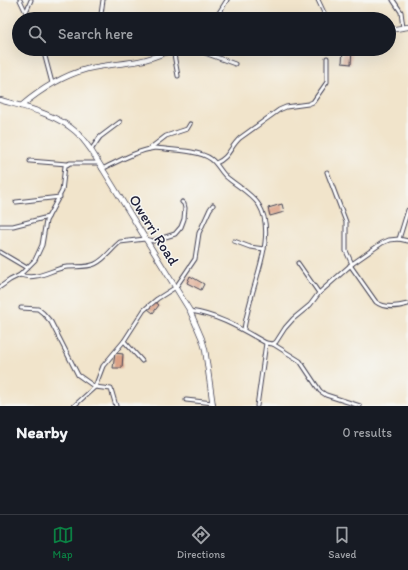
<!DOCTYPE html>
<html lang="en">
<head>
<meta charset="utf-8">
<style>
  :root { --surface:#171b24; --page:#242831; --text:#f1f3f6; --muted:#9ea1a6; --line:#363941; --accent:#0b8043 }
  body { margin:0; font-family:Itim,sans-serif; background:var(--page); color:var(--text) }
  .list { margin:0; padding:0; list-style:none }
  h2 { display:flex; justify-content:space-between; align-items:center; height:52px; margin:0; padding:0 16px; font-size:17px }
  h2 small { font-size:13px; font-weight:400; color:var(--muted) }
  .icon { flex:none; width:22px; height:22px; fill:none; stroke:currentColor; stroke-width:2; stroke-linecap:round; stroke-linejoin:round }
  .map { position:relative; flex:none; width:408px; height:406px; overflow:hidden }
  .search { position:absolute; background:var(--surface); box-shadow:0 4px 16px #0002; left:12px; right:12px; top:12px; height:44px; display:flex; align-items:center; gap:10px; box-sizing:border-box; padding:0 14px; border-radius:22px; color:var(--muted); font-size:15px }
  .sheet { height:108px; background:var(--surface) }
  nav { display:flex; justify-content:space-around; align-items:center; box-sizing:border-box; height:56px; border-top:1px solid var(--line); background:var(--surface); font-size:11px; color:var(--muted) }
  nav a { display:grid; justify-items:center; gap:2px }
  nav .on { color:var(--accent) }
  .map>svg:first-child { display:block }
  .building { fill:#dba186 }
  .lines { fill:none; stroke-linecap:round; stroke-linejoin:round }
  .street-casing { stroke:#413f51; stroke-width:5 }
  .secondary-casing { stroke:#413f51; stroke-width:6 }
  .street { stroke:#fff; stroke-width:3 }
  .secondary { stroke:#fff; stroke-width:4.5 }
  .labels { text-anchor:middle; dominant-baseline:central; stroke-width:3; stroke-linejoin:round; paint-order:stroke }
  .street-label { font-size:15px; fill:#22223b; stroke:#f6f6f2 }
</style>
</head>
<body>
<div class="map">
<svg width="408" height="406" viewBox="0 0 408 406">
  <rect width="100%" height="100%" fill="#f6f6f2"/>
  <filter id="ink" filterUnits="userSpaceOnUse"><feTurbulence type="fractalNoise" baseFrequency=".025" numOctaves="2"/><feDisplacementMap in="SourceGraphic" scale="8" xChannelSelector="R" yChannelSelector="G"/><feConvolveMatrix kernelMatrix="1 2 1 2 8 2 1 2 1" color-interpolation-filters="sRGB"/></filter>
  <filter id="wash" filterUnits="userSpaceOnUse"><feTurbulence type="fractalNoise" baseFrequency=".012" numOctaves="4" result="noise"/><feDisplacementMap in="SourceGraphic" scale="16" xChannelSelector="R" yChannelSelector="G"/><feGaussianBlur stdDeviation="0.9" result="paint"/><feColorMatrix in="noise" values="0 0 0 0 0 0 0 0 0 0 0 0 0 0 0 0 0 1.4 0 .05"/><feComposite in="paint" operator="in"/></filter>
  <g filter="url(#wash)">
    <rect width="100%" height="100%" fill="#f1e4cb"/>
    <g id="blocks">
      <g class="building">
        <path d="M343 49H352L351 64 342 63Z"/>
        <path d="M282 204 284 212 270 216 268 208Z"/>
        <path d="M190 276 204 284 201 290 187 283Z"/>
        <path d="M154 301 159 305 153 313 148 309Z"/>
        <path d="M115 353 123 354 122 368H113Z"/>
      </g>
    </g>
  </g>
  <g filter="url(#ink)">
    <use href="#blocks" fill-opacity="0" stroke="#413f51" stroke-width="1"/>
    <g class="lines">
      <defs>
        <g id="street">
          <path d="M20 0 29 19"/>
          <path d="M318 0 327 19"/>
          <path d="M393 0 401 12 403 28"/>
          <path d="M26 12 31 0"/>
          <path d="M101 19V14L103 0"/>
          <path d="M215 19 227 0"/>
          <path d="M43 49 52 83"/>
          <path d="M173 49 178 76"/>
          <path d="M203 49 205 53 235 64"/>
          <path d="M149 149 166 136 187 129 190 124"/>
          <path d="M91 150 100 137 120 122"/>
          <path d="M30 161 67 164"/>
          <path d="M216 163C229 158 230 147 240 138L279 110 286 107 308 104 313 102 327 82V58"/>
          <path d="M102 169C119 161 136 151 155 148 170 150 199 150 211 159 219 165 221 174 229 179 239 187 252 194 259 205 274 229 260 266 253 291 250 303 246 316 244 329"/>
          <path d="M327 172 346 222V251L352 264"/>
          <path d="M16 202 60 197"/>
          <path d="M0 226H13L48 217"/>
          <path d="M399 239 408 210"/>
          <path d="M234 241 250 247 264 249"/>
          <path d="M0 252 27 268"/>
          <path d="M298 263 319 293"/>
          <path d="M350 265 376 302C385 309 397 307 408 304"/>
          <path d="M20 275C38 281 51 269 67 267 77 266 86 268 95 264 106 259 111 249 120 242L145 239 153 241 175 234 181 227 184 219 185 208 184 204 182 202"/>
          <path d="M0 287 10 280 20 275 35 260 42 245 46 221 62 191 65 166 70 163H99"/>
          <path d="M21 308 38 309 43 313 51 322 78 375 95 387 111 389 116 406"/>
          <path d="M190 311C219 315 241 329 266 343L257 406"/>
          <path d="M124 341 142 361"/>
          <path d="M266 343 273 344 276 342 285 328 293 319 310 305 319 293 352 264 382 243 389 240 399 239 408 241"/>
          <path d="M273 344 300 361 320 391 326 395 360 406"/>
          <path d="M186 400 213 403"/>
          <path d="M74 406 95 387 103 366 124 341 144 310 157 299 176 287 195 259 199 233 210 209 213 205"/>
        </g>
        <g id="secondary">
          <path d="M389 30 408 27"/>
          <path d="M0 100C24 107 56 114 75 131 81 136 86 143 91 150L190 311 202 339 205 349 213 406"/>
          <path d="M21 106C40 90 62 76 87 69 104 65 122 64 139 61 151 59 162 54 174 49"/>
        </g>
      </defs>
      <use href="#street" class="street-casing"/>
      <use href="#secondary" class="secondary-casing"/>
      <use href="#street" class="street"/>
      <use href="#secondary" class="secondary"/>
    </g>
  </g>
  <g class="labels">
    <g class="street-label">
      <text transform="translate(154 230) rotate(58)">Owerri Road</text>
    </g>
  </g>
</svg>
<div class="search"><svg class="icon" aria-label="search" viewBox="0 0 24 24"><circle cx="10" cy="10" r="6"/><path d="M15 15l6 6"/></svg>Search here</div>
</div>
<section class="sheet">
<h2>Nearby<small>0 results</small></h2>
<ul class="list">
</ul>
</section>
<nav>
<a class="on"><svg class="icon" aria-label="map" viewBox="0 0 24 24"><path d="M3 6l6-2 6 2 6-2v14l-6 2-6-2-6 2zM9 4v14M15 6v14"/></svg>Map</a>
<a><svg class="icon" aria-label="directions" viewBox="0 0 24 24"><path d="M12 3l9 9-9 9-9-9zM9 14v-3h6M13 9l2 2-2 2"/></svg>Directions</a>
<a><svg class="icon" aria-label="saved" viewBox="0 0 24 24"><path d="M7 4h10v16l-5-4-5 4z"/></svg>Saved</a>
</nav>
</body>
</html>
